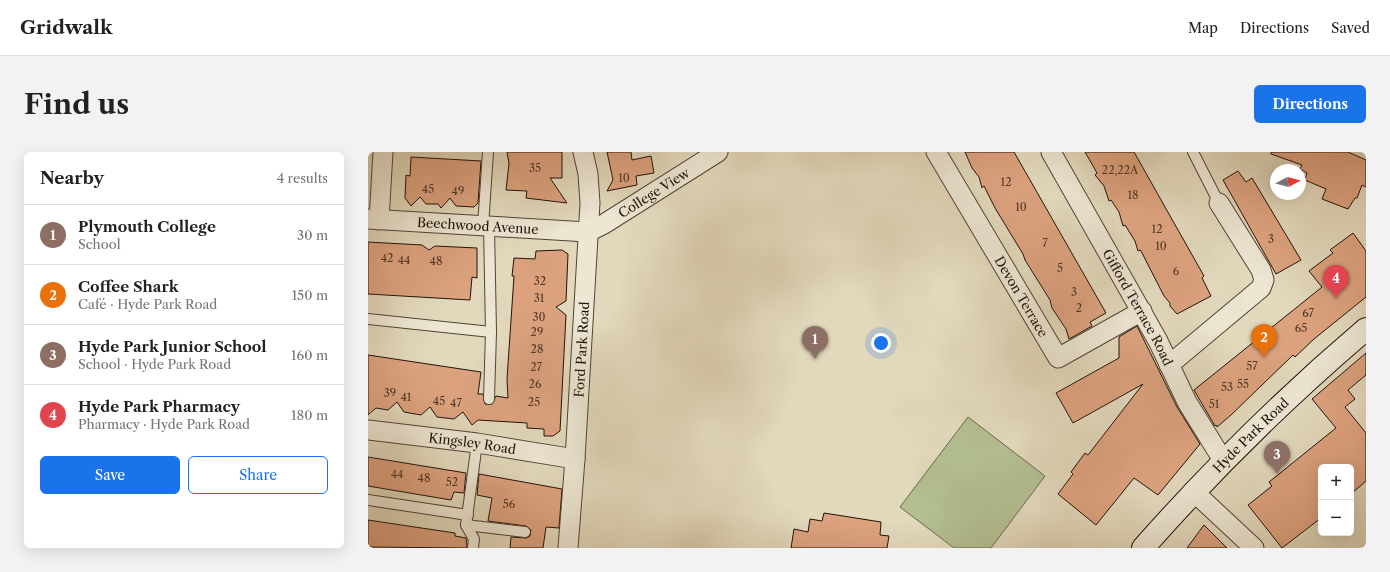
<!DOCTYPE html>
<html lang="en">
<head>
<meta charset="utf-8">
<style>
  :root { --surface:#fff; --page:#f2f2f2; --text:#202124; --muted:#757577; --line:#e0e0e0; --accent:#1a73e8 }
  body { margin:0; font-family:"Libre Caslon Text",serif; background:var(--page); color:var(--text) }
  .controls { position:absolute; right:12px; bottom:12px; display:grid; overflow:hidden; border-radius:6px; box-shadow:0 4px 16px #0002 }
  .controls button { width:36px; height:36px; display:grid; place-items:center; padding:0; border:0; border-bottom:1px solid var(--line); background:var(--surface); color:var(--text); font:20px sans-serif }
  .compass { position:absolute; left:902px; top:12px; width:36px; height:36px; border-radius:50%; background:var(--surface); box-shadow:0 4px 16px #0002; rotate:83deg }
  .you { position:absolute; left:513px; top:191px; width:14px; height:14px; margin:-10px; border:3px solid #fff; border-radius:50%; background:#1a73e8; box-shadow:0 0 0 6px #1a73e833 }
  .badge { display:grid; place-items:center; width:26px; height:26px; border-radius:50%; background:var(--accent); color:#fff; font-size:13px; font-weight:700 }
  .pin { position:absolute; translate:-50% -33px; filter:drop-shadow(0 1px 2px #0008) }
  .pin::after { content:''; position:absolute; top:21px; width:14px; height:12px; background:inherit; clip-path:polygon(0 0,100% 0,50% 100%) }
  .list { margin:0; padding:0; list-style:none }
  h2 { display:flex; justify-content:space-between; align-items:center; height:52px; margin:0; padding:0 16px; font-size:17px }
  h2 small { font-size:13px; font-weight:400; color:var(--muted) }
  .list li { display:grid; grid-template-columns:26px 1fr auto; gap:12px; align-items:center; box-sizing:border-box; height:60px; padding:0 16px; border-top:1px solid var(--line) }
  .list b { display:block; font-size:15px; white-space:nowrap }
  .list p { margin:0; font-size:13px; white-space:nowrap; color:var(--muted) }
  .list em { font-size:13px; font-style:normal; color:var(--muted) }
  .actions { display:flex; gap:8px; padding:12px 16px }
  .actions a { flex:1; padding:9px 0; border:1px solid var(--accent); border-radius:6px; text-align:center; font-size:14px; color:var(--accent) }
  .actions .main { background:var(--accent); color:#fff }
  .map { position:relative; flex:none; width:998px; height:396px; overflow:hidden; border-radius:6px }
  header { display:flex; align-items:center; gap:24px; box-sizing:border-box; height:56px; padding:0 20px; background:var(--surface); border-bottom:1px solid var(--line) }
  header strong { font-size:19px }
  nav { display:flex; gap:22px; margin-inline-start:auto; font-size:14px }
  .intro { display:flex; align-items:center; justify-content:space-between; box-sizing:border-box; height:96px; padding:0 24px }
  h1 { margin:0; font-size:28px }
  .button { padding:10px 18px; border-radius:6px; background:var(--accent); color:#fff; font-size:14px; font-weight:700 }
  main { display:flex; gap:24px; padding:0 24px }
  aside { flex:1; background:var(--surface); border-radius:6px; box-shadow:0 4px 16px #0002 }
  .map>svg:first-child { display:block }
  .green { fill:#b3bf91; stroke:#6a694e }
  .building { fill:#dca27e; stroke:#21130b }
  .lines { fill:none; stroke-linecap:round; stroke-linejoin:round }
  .lane-casing { stroke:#514437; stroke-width:12 }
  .street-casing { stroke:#514437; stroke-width:21 }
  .secondary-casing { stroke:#21130b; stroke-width:24 }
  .lane { stroke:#ece6d3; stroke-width:10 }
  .street { stroke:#ece6d3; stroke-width:19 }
  .secondary { stroke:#ece6d3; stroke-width:22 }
  .labels { text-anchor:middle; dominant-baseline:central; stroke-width:3.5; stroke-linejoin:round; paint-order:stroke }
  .number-label { font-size:11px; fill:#503728 }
  .street-label { font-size:13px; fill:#21130b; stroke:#ece6d3 }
</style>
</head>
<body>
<header>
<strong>Gridwalk</strong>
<nav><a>Map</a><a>Directions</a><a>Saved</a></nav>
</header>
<div class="intro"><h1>Find us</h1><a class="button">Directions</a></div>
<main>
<aside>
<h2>Nearby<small>4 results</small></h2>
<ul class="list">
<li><span class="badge" style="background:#8d6e63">1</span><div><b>Plymouth College</b><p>School</p></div><em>30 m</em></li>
<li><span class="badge" style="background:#e8710a">2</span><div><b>Coffee Shark</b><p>Café · Hyde Park Road</p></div><em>150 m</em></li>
<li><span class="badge" style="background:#8d6e63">3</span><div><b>Hyde Park Junior School</b><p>School · Hyde Park Road</p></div><em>160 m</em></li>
<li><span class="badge" style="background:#e0444e">4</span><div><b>Hyde Park Pharmacy</b><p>Pharmacy · Hyde Park Road</p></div><em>180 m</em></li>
</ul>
<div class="actions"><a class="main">Save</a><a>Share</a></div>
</aside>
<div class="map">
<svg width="998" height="396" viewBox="0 0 998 396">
  <rect width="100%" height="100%" fill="#e2d8bc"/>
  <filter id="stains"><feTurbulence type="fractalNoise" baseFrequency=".005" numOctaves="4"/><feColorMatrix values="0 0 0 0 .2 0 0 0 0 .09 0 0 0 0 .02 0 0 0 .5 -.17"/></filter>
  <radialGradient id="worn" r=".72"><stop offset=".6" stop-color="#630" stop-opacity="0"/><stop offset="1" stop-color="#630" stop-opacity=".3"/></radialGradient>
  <path class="green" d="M600 265 677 324 623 396H586L532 355Z"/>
  <g class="building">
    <path d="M139 0H194V26H182L199 51 158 46 159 39 138 38 141 11Z"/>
    <path d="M239 0H263L264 8 283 4 286 21 268 24 269 33 239 39 245 28Z"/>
    <path d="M597 0H646L738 161 722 170 724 174 701 187 698 177 684 156 682 148 657 108 655 102 627 56 616 34 614 36 611 25 604 16Z"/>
    <path d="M717 0H766L836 124 834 126 843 144 809 162 802 154V151L796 144 773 99 772 98 770 99 767 89 757 73 755 74 751 60 743 48 741 49 736 34 727 23 729 21Z"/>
    <path d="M903 0H980L998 8V35L994 33 989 46H987L980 57 954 47 958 37 937 28 939 21 932 17 934 13 903 2Z"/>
    <path d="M43 5 113 9 110 51 106 55 88 54 82 46 73 56 70 52H58L52 45 43 54 37 46 38 23 42 24Z"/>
    <path d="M870 19 878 30 884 26 933 108 908 122 855 28Z"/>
    <path d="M985 81 998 99V145L946 187 927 205 925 203 863 263 849 275 848 273 847 274 826 238 954 135 941 119 965 101 962 98Z"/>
    <path d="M0 90 54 93 61 98 67 94 109 96V126L104 125 102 148 0 142Z"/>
    <path d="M194 98 200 102 198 149 188 155 198 163 192 279 185 284H176V277L159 276V271L110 268 104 273 95 260 86 267 69 265 62 255 53 263 36 260 29 250 20 258 8 256 0 263V203L113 220 110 242H115L117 252H124L128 244 140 246 139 227 146 124H144L146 106 167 107 168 99Z"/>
    <path d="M769 174 809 255 832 292 790 343 766 326 728 373 690 342 705 322 703 320 717 301 720 303 775 232 705 271 688 241 751 206V185Z"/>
    <path d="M998 201V223L980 238 987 247 977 255 998 281V329L983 342V315H953V366L914 396 880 353 904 334 901 330 968 276 944 247Z"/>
    <path d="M0 305 98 321 96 341 86 340 83 348 0 334Z"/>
    <path d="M111 322 194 337 191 376 178 375 175 396H142L143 385 159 386 162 384 163 378 158 374 120 369 124 346 109 343Z"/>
    <path d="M456 361 513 370 512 383 521 384 519 396H423L426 377 440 380 442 367 454 369Z"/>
    <path d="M0 368 87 381V384L98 386 99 396 0 395Z"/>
    <path d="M836 373 859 396H819Z"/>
  </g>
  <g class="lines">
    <defs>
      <g id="lane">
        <path d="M825 0 851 51"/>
        <path d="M115 74 120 0"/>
        <path d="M121 74 123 180 121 247"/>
        <path d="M0 167 123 180"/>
        <path d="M0 348 100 363"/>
        <path d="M98 373 157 380"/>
        <path d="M105 396 106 387 98 373 109 291"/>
      </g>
      <g id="street">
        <path id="s1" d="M568 0 690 206 774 159"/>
        <path id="s2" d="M683 0 790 189 819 250 856 310"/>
        <path id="s3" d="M0 67 220 80 236 72 350 0"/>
        <path d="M11 68 15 0"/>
        <path d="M801 213 893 136 896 128 893 118 851 51"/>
        <path id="s4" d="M0 278 109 291 207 307"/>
        <path d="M825 339 886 396"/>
        <path id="s5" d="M200 396 207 307 222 51 220 22 215 0"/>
      </g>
      <g id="secondary">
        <path id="s6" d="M775 396C844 318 918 245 998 177"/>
      </g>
    </defs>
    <use href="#lane" class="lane-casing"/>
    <use href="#street" class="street-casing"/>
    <use href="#secondary" class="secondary-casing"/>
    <use href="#lane" class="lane"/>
    <use href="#street" class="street"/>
    <use href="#secondary" class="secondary"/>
  </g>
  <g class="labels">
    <g class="number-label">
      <text x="167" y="16">35</text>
      <text x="752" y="18">22,22A</text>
      <text x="256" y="26">10</text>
      <text x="638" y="30">12</text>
      <text x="60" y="37">45</text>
      <text x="90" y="39">49</text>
      <text x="765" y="43">18</text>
      <text x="653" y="55">10</text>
      <text x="789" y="77">12</text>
      <text x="903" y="87">3</text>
      <text x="677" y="91">7</text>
      <text x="793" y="94">10</text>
      <text x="19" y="106">42</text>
      <text x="36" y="108">44</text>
      <text x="68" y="109">48</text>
      <text x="692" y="116">5</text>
      <text x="808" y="119">6</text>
      <text x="172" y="129">32</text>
      <text x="706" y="140">3</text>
      <text x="171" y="146">31</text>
      <text x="711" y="156">2</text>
      <text x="940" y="161">67</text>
      <text x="171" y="165">30</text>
      <text x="933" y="176">65</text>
      <text x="169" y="180">29</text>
      <text x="169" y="197">28</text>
      <text x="884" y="214">57</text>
      <text x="168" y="215">27</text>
      <text x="167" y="232">26</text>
      <text x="875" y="232">55</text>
      <text x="859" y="235">53</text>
      <text x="22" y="241">39</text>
      <text x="38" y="245">41</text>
      <text x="71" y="249">45</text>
      <text x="166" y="250">25</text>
      <text x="88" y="251">47</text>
      <text x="846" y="252">51</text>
      <text x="29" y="322">44</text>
      <text x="56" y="326">48</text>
      <text x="84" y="330">52</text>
      <text x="141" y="352">56</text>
    </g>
    <g class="street-label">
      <text stroke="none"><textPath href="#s3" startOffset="297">College View</textPath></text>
      <text stroke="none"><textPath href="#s3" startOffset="110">Beechwood Avenue</textPath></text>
      <text stroke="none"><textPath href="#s1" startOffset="168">Devon Terrace</textPath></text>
      <text stroke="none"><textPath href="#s2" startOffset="178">Gifford Terrace Road</textPath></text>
      <text stroke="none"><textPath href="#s5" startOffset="199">Ford Park Road</textPath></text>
      <text stroke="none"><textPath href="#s6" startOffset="156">Hyde Park Road</textPath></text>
      <text stroke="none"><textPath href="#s4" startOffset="105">Kingsley Road</textPath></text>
    </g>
  </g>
  <rect width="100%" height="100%" filter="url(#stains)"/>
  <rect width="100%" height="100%" fill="url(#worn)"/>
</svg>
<div class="controls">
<button>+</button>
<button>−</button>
</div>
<svg class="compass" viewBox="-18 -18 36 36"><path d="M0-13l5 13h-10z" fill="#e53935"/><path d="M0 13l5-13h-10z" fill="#757577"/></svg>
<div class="you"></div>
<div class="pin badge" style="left:447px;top:207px;background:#8d6e63">1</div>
<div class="pin badge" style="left:896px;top:205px;background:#e8710a">2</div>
<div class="pin badge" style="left:909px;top:322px;background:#8d6e63">3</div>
<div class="pin badge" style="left:968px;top:146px;background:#e0444e">4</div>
</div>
</main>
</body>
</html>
